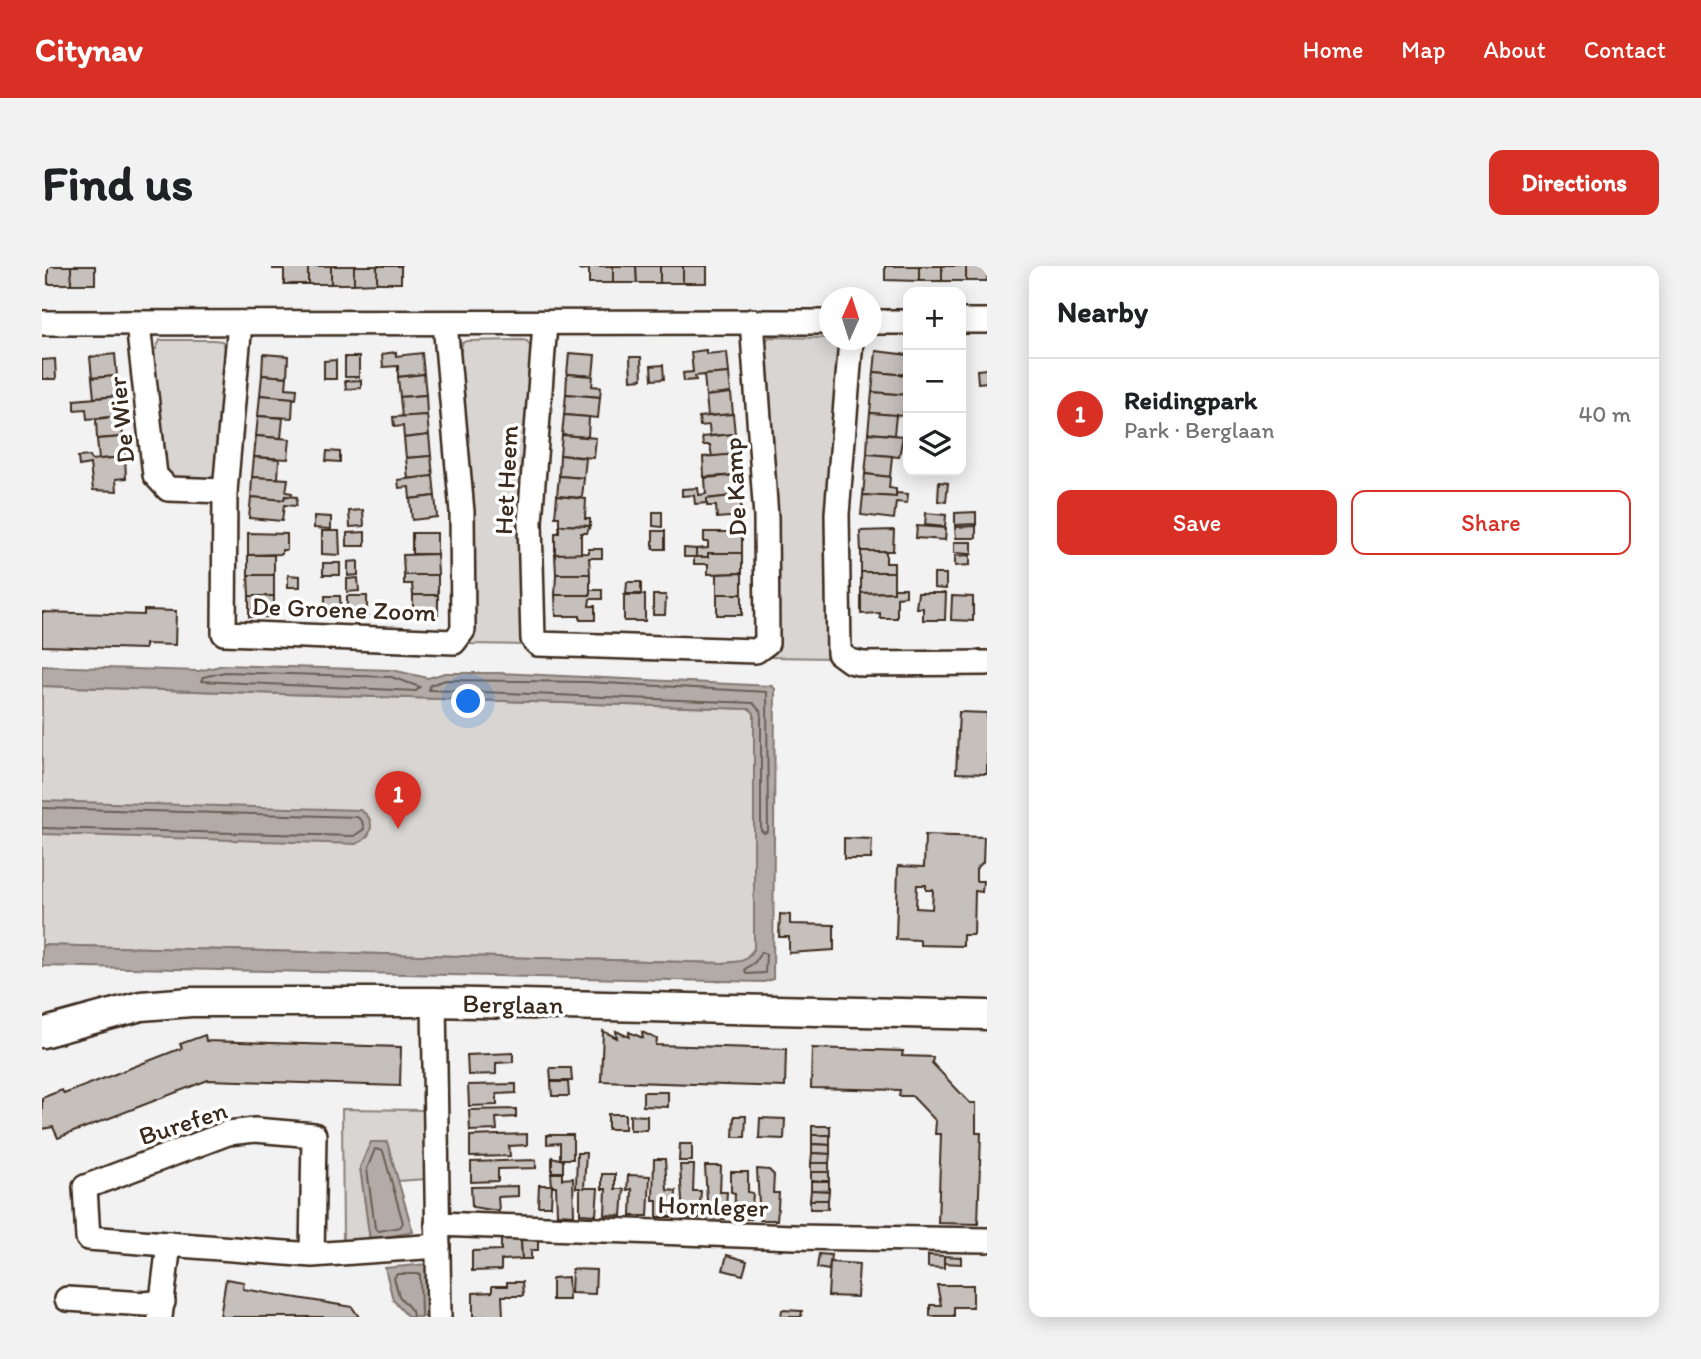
<!DOCTYPE html>
<html lang="en">
<head>
<meta charset="utf-8">
<style>
  :root { --surface:#fff; --page:#f2f2f2; --text:#202124; --muted:#757577; --line:#e0e0e0; --accent:#d93025 }
  body { margin:0; font-family:Itim,sans-serif; background:var(--page); color:var(--text) }
  .controls { position:absolute; right:21px; top:21px; display:grid; overflow:hidden; border-radius:14px; box-shadow:0 4px 18px #0003 }
  .controls button { width:63px; height:63px; display:grid; place-items:center; padding:0; border:0; border-bottom:2px solid var(--line); background:var(--surface); color:var(--text); font:35px sans-serif }
  .compass { position:absolute; left:777px; top:21px; width:63px; height:63px; border-radius:50%; background:var(--surface); box-shadow:0 4px 18px #0003; rotate:3deg }
  .you { position:absolute; left:427px; top:436px; width:24px; height:24px; margin:-18px; border:5px solid #fff; border-radius:50%; background:#1a73e8; box-shadow:0 0 0 10px #1a73e833 }
  .badge { display:grid; place-items:center; width:46px; height:46px; border-radius:50%; background:var(--accent); color:#fff; font-size:23px; font-weight:700 }
  .pin { position:absolute; translate:-50% -58px; filter:drop-shadow(0 2px 4px #0008) }
  .pin::after { content:''; position:absolute; top:37px; width:24px; height:21px; background:inherit; clip-path:polygon(0 0,100% 0,50% 100%) }
  .list { margin:0; padding:0; list-style:none }
  h2 { display:flex; justify-content:space-between; align-items:center; height:91px; margin:0; padding:0 28px; font-size:30px }
  h2 small { font-size:23px; font-weight:400; color:var(--muted) }
  .list li { display:grid; grid-template-columns:46px 1fr auto; gap:21px; align-items:center; box-sizing:border-box; height:112px; padding:0 28px; border-top:2px solid var(--line) }
  .list b { display:block; font-size:26px; white-space:nowrap }
  .list p { margin:0; font-size:23px; white-space:nowrap; color:var(--muted) }
  .list em { font-size:23px; font-style:normal; color:var(--muted) }
  .actions { display:flex; gap:14px; padding:21px 28px }
  .actions a { flex:1; padding:16px 0; border:2px solid var(--accent); border-radius:14px; text-align:center; font-size:24px; color:var(--accent) }
  .actions .main { background:var(--accent); color:#fff }
  .icon { flex:none; width:38px; height:38px; fill:none; stroke:currentColor; stroke-width:2; stroke-linecap:round; stroke-linejoin:round }
  .map { position:relative; flex:none; width:945px; height:1051px; overflow:hidden; border-radius:14px }
  header { display:flex; align-items:center; gap:42px; box-sizing:border-box; height:98px; padding:0 35px; background:var(--accent); color:#fff }
  header strong { font-size:33px }
  nav { display:flex; gap:38px; margin-inline-start:auto; font-size:24px }
  .intro { display:flex; align-items:center; justify-content:space-between; box-sizing:border-box; height:168px; padding:0 42px }
  h1 { margin:0; font-size:49px }
  .button { padding:18px 32px; border-radius:14px; background:var(--accent); color:#fff; font-size:24px; font-weight:700 }
  main { display:flex; gap:42px; padding:0 42px }
  aside { flex:1; background:var(--surface); border-radius:14px; box-shadow:0 4px 18px #0003 }
  .map>svg:first-child { display:block }
  .green { fill:#d8d5d2; stroke:#8a8078; stroke-width:2 }
  .water { fill:#b2aba7; stroke:#827770; stroke-width:2 }
  .lines { fill:none; stroke-linecap:round; stroke-linejoin:round }
  .shore { stroke:#6b5e55; stroke-width:2 }
  .building { fill:#c6c0bd; stroke:#3b2a1e; stroke-width:2; fill-rule:evenodd }
  .minor-casing { stroke:#3b2a1e; stroke-width:28 }
  .major-casing { stroke:#3b2a1e; stroke-width:33 }
  .minor { stroke:#fff; stroke-width:23 }
  .major { stroke:#fff; stroke-width:28 }
  .labels { text-anchor:middle; dominant-baseline:central; stroke-width:7; stroke-linejoin:round; paint-order:stroke }
  .street-label { font-size:26px; fill:#3b2a1e; stroke:#fff }
</style>
</head>
<body>
<header>
<strong>Citynav</strong>
<nav><a>Home</a><a>Map</a><a>About</a><a>Contact</a></nav>
</header>
<div class="intro"><h1>Find us</h1><a class="button">Directions</a></div>
<main>
<div class="map">
<svg width="945" height="1051" viewBox="0 0 945 1051">
  <rect width="100%" height="100%" fill="#f3f2f2"/>
  <filter id="ink" filterUnits="userSpaceOnUse"><feTurbulence type="fractalNoise" baseFrequency=".0143" numOctaves="2"/><feDisplacementMap in="SourceGraphic" scale="14" xChannelSelector="R" yChannelSelector="G"/><feConvolveMatrix kernelMatrix="1 2 1 2 8 2 1 2 1" color-interpolation-filters="sRGB"/></filter>
  <g filter="url(#ink)">
    <g class="green">
      <path d="M727 71 785 72 795 81H801L785 259 784 364 788 392 729 391 733 380 722 78Z"/>
      <path d="M118 74H172L180 75 183 81 176 209 171 213 136 215 118 200 107 83H114Z"/>
      <path d="M480 74 485 75 489 82 495 83 484 379 426 378 430 369 413 86 419 85 420 77 424 75Z"/>
      <path d="M0 420 708 443 712 447V683L701 695 680 697 0 679Z"/>
      <path d="M300 843 382 844 384 913 356 915 345 876 318 901 328 974 301 980Z"/>
    </g>
    <g class="water">
      <path d="M182 399 350 404 386 412 403 407H457L730 420 733 423 731 713 722 716 0 700V679L680 697C695 696 705 697 712 683V447L708 443 0 420V400L157 405Z"/>
      <path d="M0 535 318 544C335 553 331 572 314 578L0 568Z"/>
      <path d="M329 876H345L371 966 328 974 318 901Z"/>
      <path d="M385 998 386 1051H366L351 1034 343 1002Z"/>
    </g>
    <g class="lines">
      <g class="shore">
        <path d="M183 406 349 411 378 421 374 425 159 415 161 411Z"/>
        <path d="M404 414 545 416 725 426 726 565 722 567 719 564V446L711 437 387 424 388 419Z"/>
        <path d="M0 542 315 551 320 555 322 563 312 570 0 562"/>
        <path d="M719 686 724 688 723 707 704 708 703 703 713 696Z"/>
        <path d="M333 883 341 885 361 957 358 961 337 965 333 962 325 903Z"/>
        <path d="M371 1051 370 1045 357 1030 352 1012 355 1008H378L379 1051"/>
      </g>
    </g>
    <g class="building">
      <rect x="6" y="0" width="23" height="18"/>
      <rect x="29" y="0" width="24" height="18"/>
      <path d="M231 0H266V18H242V3H231Z"/>
      <rect x="266" y="0" width="23" height="18"/>
      <rect x="289" y="0" width="23" height="18"/>
      <path d="M312 0H335V17L312 18Z"/>
      <rect x="335" y="0" width="24" height="17"/>
      <path d="M537 0H571V17H547V3L537 4Z"/>
      <path d="M571 0H594L595 17H571Z"/>
      <path d="M594 0H618V17H595Z"/>
      <rect x="618" y="0" width="23" height="17"/>
      <rect x="641" y="0" width="24" height="17"/>
      <path d="M843 0H877V15L843 14Z"/>
      <rect x="877" y="0" width="23" height="15"/>
      <rect x="900" y="0" width="24" height="15"/>
      <rect x="924" y="0" width="21" height="15"/>
      <path d="M664 84V88L685 86 687 107 653 110 654 114 642 115 641 107 651 106 649 86Z"/>
      <path d="M834 85 866 89 865 109 832 106Z"/>
      <path d="M354 86V90L380 87 382 108 356 111V100L341 101 340 88Z"/>
      <path d="M527 87 553 89 551 110 525 108Z"/>
      <path d="M73 88 75 110 50 112 48 91Z"/>
      <path d="M221 88 246 90 245 111 220 109Z"/>
      <rect x="303" y="91" width="14" height="20"/>
      <path d="M588 91H599L600 113 589 114Z"/>
      <path d="M13 93 14 113H0V94Z"/>
      <path d="M294 94V113H282V95Z"/>
      <path d="M621 99 622 113 610 114 609 100Z"/>
      <path d="M945 103V116L936 117 935 104Z"/>
      <path d="M832 106 865 109 863 129 830 126Z"/>
      <path d="M687 107 689 127 664 130 662 109Z"/>
      <path d="M382 108 384 129 358 131 356 111Z"/>
      <path d="M525 108 551 110 550 120 559 121 558 131 524 128Z"/>
      <path d="M220 109 245 111 244 122 255 123 254 133 218 129Z"/>
      <path d="M75 110 77 130 52 132 50 112Z"/>
      <path d="M319 114V122L304 123 303 115Z"/>
      <path d="M830 126 866 129 865 146 861 145V150L828 147Z"/>
      <path d="M689 127 691 148 666 150 664 130Z"/>
      <path d="M524 128 558 131 556 152 522 149Z"/>
      <path d="M218 129 251 132 250 152 216 150Z"/>
      <path d="M384 129 385 149 360 151 358 131Z"/>
      <path d="M77 130 79 150 45 153 44 143 32 144V134Z"/>
      <path d="M828 147 854 149 852 169 826 167Z"/>
      <path d="M691 148 693 168 668 170 667 159 658 160 657 151Z"/>
      <path d="M385 149 387 169 362 172 361 160 352 161 351 151Z"/>
      <path d="M522 149 547 151 546 171 520 169Z"/>
      <path d="M79 150 81 171 55 173 54 153Z"/>
      <path d="M216 150 241 152 239 172 214 170Z"/>
      <path d="M826 167 861 170 857 191 825 188Z"/>
      <path d="M693 168 695 188 670 191 668 179H661L660 171Z"/>
      <path d="M387 169 389 190 364 192 362 172Z"/>
      <path d="M520 169 554 172 552 192 518 189Z"/>
      <path d="M214 170 248 173 246 193 212 191Z"/>
      <path d="M81 171 83 191 57 193 55 173Z"/>
      <path d="M285 185 298 186V196L284 195Z"/>
      <path d="M695 188 697 209 662 211 661 191Z"/>
      <path d="M825 188 850 190 848 211 823 208Z"/>
      <path d="M518 189 544 192 542 212 517 210Z"/>
      <path d="M48 190 49 194 83 191 84 212 74 213 75 225 51 224 48 198 37 200 36 191Z"/>
      <path d="M389 190 391 210 366 213 364 192Z"/>
      <path d="M212 191 237 193 236 213 210 211Z"/>
      <path d="M823 208 848 211 847 222 854 223V231L821 229Z"/>
      <path d="M697 209 698 229 665 233V237L653 238 652 229 640 230V223L656 222 657 229 664 228 663 212Z"/>
      <path d="M391 210 393 230 368 233 367 221 357 222 356 214Z"/>
      <path d="M517 210 542 212 540 232 515 230Z"/>
      <path d="M210 211 246 213 244 226 250 227 249 231 243 230 242 234 209 231Z"/>
      <path d="M897 216 906 217 904 236 896 235Z"/>
      <path d="M854 227 866 228 865 237 854 236 852 253 819 249 821 229 854 231Z"/>
      <path d="M698 229 700 250 675 252 674 240H665V233Z"/>
      <path d="M243 230 255 231 254 240 242 239 240 255 207 252 209 231 242 234Z"/>
      <path d="M393 230 395 251 370 254 368 233Z"/>
      <path d="M515 230 544 233 543 253H548V260L517 259V251H513Z"/>
      <path d="M321 244 322 260 308 261 307 245Z"/>
      <path d="M611 246H620V261L611 260Z"/>
      <path d="M934 246V258L913 259V247Z"/>
      <path d="M884 247 904 249 903 261 883 259Z"/>
      <path d="M272 250 289 251V263L272 262Z"/>
      <path d="M517 259 548 260 545 267H539V288H513V267H517Z"/>
      <path d="M875 260 904 262 903 274 874 272Z"/>
      <path d="M934 260V272H914L913 261Z"/>
      <path d="M852 264 851 285H819L818 265Z"/>
      <path d="M280 265H297L298 289 280 288Z"/>
      <rect x="611" y="265" width="12" height="18"/>
      <path d="M323 266V280H305V267Z"/>
      <path d="M662 266H700V287H666V291H654V283L666 282V276H662Z"/>
      <path d="M206 267 245 268V284H240V288L206 289Z"/>
      <rect x="370" y="267" width="25" height="21"/>
      <path d="M912 276H930V288L912 287Z"/>
      <path d="M642 282 654 283V291H666V287H700V307L666 308V298H652V291H642Z"/>
      <path d="M547 283H560V292H547L548 308H514L513 288 547 287Z"/>
      <path d="M819 285H844V297H852V306H819Z"/>
      <path d="M395 288 396 309H362L361 289Z"/>
      <rect x="206" y="289" width="26" height="20"/>
      <path d="M928 289V299L913 300V290Z"/>
      <path d="M316 295V309L306 310V296Z"/>
      <rect x="281" y="297" width="17" height="12"/>
      <path d="M819 306H852V326L819 327Z"/>
      <path d="M700 307V328H675V308Z"/>
      <path d="M514 308H548V329H513Z"/>
      <path d="M892 308H904V323L892 322Z"/>
      <path d="M206 309H232V330H207Z"/>
      <path d="M246 309 258 310V321H246Z"/>
      <path d="M362 309H396V329H371L370 318H362Z"/>
      <path d="M316 312 317 325 305 326V313Z"/>
      <path d="M585 316H599V328H584Z"/>
      <path d="M852 322H864V330L855 331V352H838V347L819 348V327L852 326Z"/>
      <path d="M548 324H560V333H548L547 340H553V354H538V350H514L513 329H548Z"/>
      <path d="M876 327H904L903 354H881V342H874Z"/>
      <rect x="675" y="328" width="25" height="21"/>
      <rect x="371" y="329" width="25" height="21"/>
      <rect x="582" y="329" width="21" height="26"/>
      <path d="M611 329H624L623 349H611Z"/>
      <rect x="207" y="330" width="25" height="21"/>
      <path d="M283 330H298L299 348H283Z"/>
      <path d="M305 330H325V349L305 350Z"/>
      <path d="M910 330 931 331V355L909 354Z"/>
      <path d="M102 344 134 345 133 379 103 378V383L0 380V346L102 349Z"/>
      <path d="M917 446 945 447V508L914 507Z"/>
      <path d="M883 569 942 571 941 596 934 603V615H941L940 626 933 625 932 669H921V680L878 679V674L854 673 856 600 882 601ZM875 619H884V624H891L890 643 874 642Z"/>
      <path d="M802 572 830 573 829 593H802Z"/>
      <path d="M738 648 748 649V658L792 659V684L747 687V671H737Z"/>
      <path d="M561 765 575 772 574 765 587 771V766L601 772 600 766 615 773 614 779 744 783 743 821 559 815Z"/>
      <path d="M163 769 164 775 359 781 358 820 166 814 16 872 11 861 0 863V832L20 824 22 828 140 782 138 778Z"/>
      <path d="M770 782 861 785 860 790 891 791 890 797 928 837H934V867H939L936 958 896 957 899 868H893L894 855 870 830H857L858 824 769 822Z"/>
      <path d="M471 787V796L454 797V808L426 809 425 789Z"/>
      <path d="M508 802H529L530 815H509Z"/>
      <path d="M509 816H526L527 830H510Z"/>
      <path d="M474 818V827L455 828V839L427 840 426 819Z"/>
      <path d="M601 826H626V841L601 840Z"/>
      <path d="M474 843V851L454 852 455 864 428 865 427 844Z"/>
      <rect x="566" y="848" width="17" height="15"/>
      <path d="M588 849 605 850V864H588Z"/>
      <path d="M692 850H704L703 871H691Z"/>
      <path d="M718 852 743 853 742 873 717 872Z"/>
      <rect x="770" y="860" width="18" height="9"/>
      <path d="M485 868V879L467 880 468 890 428 891V870Z"/>
      <path d="M505 869H531V893H518V877L505 878Z"/>
      <path d="M770 869H788V879L770 878Z"/>
      <path d="M638 878H650V895H637Z"/>
      <path d="M770 878 788 879V888L770 887Z"/>
      <path d="M535 887H544L542 922H556L554 949 538 948V922H534Z"/>
      <path d="M770 887 788 888 787 897H769Z"/>
      <path d="M510 891 521 894V906H510Z"/>
      <path d="M612 893H623L625 924 634 925 632 951H615V934H611Z"/>
      <path d="M494 894V902L456 903V915L429 916V896Z"/>
      <rect x="769" y="897" width="18" height="9"/>
      <path d="M638 899H652L651 925H659L657 952H641Z"/>
      <path d="M663 900H679L678 926H685L683 953 666 952Z"/>
      <path d="M715 903 727 904 732 909 731 927H737L735 954H718Z"/>
      <path d="M689 906H706V926L711 927 709 953H692L693 927 689 926Z"/>
      <rect x="769" y="906" width="18" height="9"/>
      <path d="M509 907H520V913L531 912 532 949 515 948 514 920H510Z"/>
      <path d="M560 908H573V923H582L580 950 563 949 564 923H560Z"/>
      <path d="M586 909 608 910 606 950H589L590 923 585 924Z"/>
      <path d="M769 915H787V925L769 924Z"/>
      <path d="M497 919H510L509 940H496Z"/>
      <path d="M476 920V930L456 931 457 945 430 941 429 921Z"/>
      <path d="M769 924 787 925 786 934H768Z"/>
      <rect x="768" y="934" width="18" height="9"/>
      <path d="M459 972H479L480 993 459 994V1004L430 1005V985L459 984Z"/>
      <path d="M479 972H496V984H489V993H480Z"/>
      <path d="M777 988 789 989 787 1004 775 1002Z"/>
      <path d="M685 989 705 995 701 1009 681 1004Z"/>
      <path d="M886 989 902 990V1002L886 1001Z"/>
      <path d="M902 990 919 991V998L902 997Z"/>
      <path d="M788 996 817 998 815 1031 786 1030Z"/>
      <path d="M530 1003 554 1004 553 1028 529 1027Z"/>
      <path d="M526 1011 527 1034H510V1012Z"/>
      <path d="M184 1013 202 1016 201 1023 310 1041 317 1051H178Z"/>
      <path d="M465 1016H480L481 1030H460L461 1050 431 1051V1027L450 1026V1020H465Z"/>
      <path d="M895 1019H931V1041H912V1050H888V1039H899Z"/>
      <path d="M740 1044 760 1045 759 1051H739Z"/>
    </g>
    <g class="lines">
      <defs>
        <g id="minor">
          <path d="M919 55H945"/>
          <path d="M830 56H866"/>
          <path d="M0 57 788 56"/>
          <path d="M198 57 183 225 182 367 412 376 421 364 420 246 403 57"/>
          <path d="M96 58 113 209 126 223 183 225"/>
          <path d="M503 58 488 256 491 373 496 378 714 385 725 377 724 251 710 55"/>
          <path d="M809 74 795 248 797 387 808 395 821 398 945 397"/>
          <path d="M392 736 397 1051"/>
          <path d="M395 958 752 971 945 974"/>
          <path d="M270 989 272 869 213 864 186 867 43 921 46 972 270 989 396 980"/>
          <path d="M25 1033 103 1038 121 1036"/>
          <path d="M118 1051 127 978"/>
        </g>
        <path id="major" d="M0 767 99 740 149 736H392L945 749"/>
      </defs>
      <use href="#minor" class="minor-casing"/>
      <use href="#major" class="major-casing"/>
      <use href="#minor" class="minor"/>
      <use href="#major" class="major"/>
    </g>
  </g>
  <g class="labels">
    <g class="street-label">
      <text transform="translate(79 154) rotate(-96)">De Wier</text>
      <text transform="translate(464 214) rotate(-87)">Het Heem</text>
      <text transform="translate(693 221) rotate(-93)">De Kamp</text>
      <text transform="translate(302 343) rotate(2)">De Groene Zoom</text>
      <text transform="translate(471 738) rotate(1)">Berglaan</text>
      <text transform="translate(141 857) rotate(-18)">Burefen</text>
      <text transform="translate(671 940) rotate(2)">Hornleger</text>
    </g>
  </g>
</svg>
<div class="controls">
<button>+</button>
<button>−</button>
<button><svg class="icon" aria-label="layers" viewBox="0 0 24 24"><path d="M12 4l9 5-9 5-9-5zM3 14l9 5 9-5"/></svg></button>
</div>
<svg class="compass" viewBox="-18 -18 36 36"><path d="M0-13l5 13h-10z" fill="#e53935"/><path d="M0 13l5-13h-10z" fill="#757577"/></svg>
<div class="you"></div>
<div class="pin badge" style="left:356px;top:563px">1</div>
</div>
<aside>
<h2>Nearby<small></small></h2>
<ul class="list">
<li><span class="badge">1</span><div><b>Reidingpark</b><p>Park · Berglaan</p></div><em>40 m</em></li>
</ul>
<div class="actions"><a class="main">Save</a><a>Share</a></div>
</aside>
</main>
</body>
</html>
